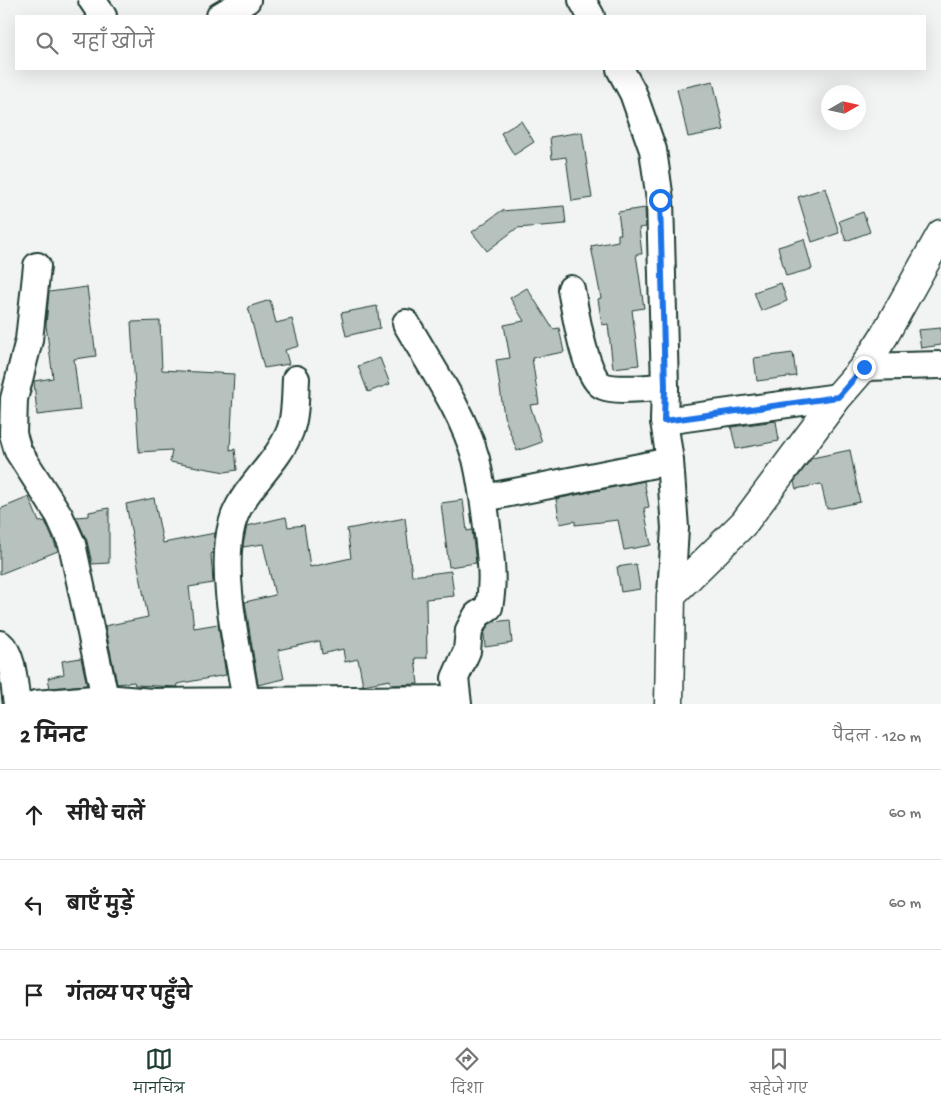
<!DOCTYPE html>
<html lang="hi">
<head>
<meta charset="utf-8">
<style>
  :root { --surface:#fff; --page:#f6f6f6; --text:#222; --muted:#767676; --line:#e0e0e0; --accent:#1f3d34 }
  body { margin:0; font-family:"Gochi Hand","Playpen Sans Deva",sans-serif; background:var(--page); color:var(--text) }
  .compass { position:absolute; left:821px; top:85px; width:45px; height:45px; border-radius:50%; background:var(--surface); box-shadow:0 5px 20px #0002; rotate:81deg }
  .stop { position:absolute; width:15px; height:15px; margin:-11px; border:4px solid #1a73e8; border-radius:50%; background:#fff }
  .stop.end { background:#1a73e8; border-color:#fff; box-shadow:0 1px 5px #0008 }
  .list { margin:0; padding:0; list-style:none }
  h2 { display:flex; justify-content:space-between; align-items:center; height:65px; margin:0; padding:0 20px; font-size:21px }
  h2 small { font-size:16px; font-weight:400; color:var(--muted) }
  .list li { display:grid; grid-template-columns:32px 1fr auto; gap:15px; align-items:center; box-sizing:border-box; height:90px; padding:0 20px; border-top:1px solid var(--line) }
  .list b { display:block; font-size:19px; white-space:nowrap }
  .list em { font-size:16px; font-style:normal; color:var(--muted) }
  .icon { flex:none; width:28px; height:28px; fill:none; stroke:currentColor; stroke-width:2; stroke-linecap:round; stroke-linejoin:round }
  .map { position:relative; flex:none; width:941px; height:704px; overflow:hidden }
  .search { position:absolute; background:var(--surface); box-shadow:0 5px 20px #0002; left:15px; right:15px; top:15px; height:55px; display:flex; align-items:center; gap:12px; box-sizing:border-box; padding:0 18px; border-radius:0px; color:var(--muted); font-size:19px }
  .sheet { height:335px; background:var(--surface) }
  nav { display:flex; justify-content:space-around; align-items:center; box-sizing:border-box; height:70px; border-top:1px solid var(--line); background:var(--surface); font-size:14px; color:var(--muted) }
  nav a { display:grid; justify-items:center; gap:2px }
  nav .on { color:var(--accent) }
  .map>svg:first-child { display:block }
  .building { fill:#b7c1bd; stroke:#1f3d34 }
  .lines { fill:none; stroke-linecap:round; stroke-linejoin:round }
  .minor-casing { stroke:#1f3d34; stroke-width:30 }
  .tertiary-casing { stroke:#1f3d34; stroke-width:31 }
  .minor { stroke:#fff; stroke-width:26 }
  .tertiary { stroke:#fff; stroke-width:28 }
  .route { stroke:#1a73e8; stroke-width:6 }
</style>
</head>
<body>
<div class="map">
<svg width="941" height="704" viewBox="0 0 941 704">
  <rect width="100%" height="100%" fill="#f2f3f3"/>
  <filter id="ink" filterUnits="userSpaceOnUse"><feTurbulence type="fractalNoise" baseFrequency=".02" numOctaves="2"/><feDisplacementMap in="SourceGraphic" scale="10" xChannelSelector="R" yChannelSelector="G"/><feConvolveMatrix kernelMatrix="1 2 1 2 8 2 1 2 1" color-interpolation-filters="sRGB"/></filter>
  <g filter="url(#ink)">
    <g class="building">
      <path d="M713 81 724 130 688 137 677 89Z"/>
      <path d="M521 121 534 142 514 155 501 133Z"/>
      <path d="M582 132 592 198 572 201 566 157 552 159 550 137Z"/>
      <path d="M825 188 839 233 812 242 798 197Z"/>
      <path d="M564 206 566 224 517 228 487 251 472 232 501 211Z"/>
      <path d="M645 208 646 227 639 228 642 254H636L644 308 632 310 639 365 613 368 608 324 602 325 598 299 601 298 591 246 618 241V234H621L618 212Z"/>
      <path d="M863 212 870 232 846 241 839 221Z"/>
      <path d="M804 239 812 269 786 276 778 247Z"/>
      <path d="M781 283 787 301 761 311 754 292Z"/>
      <path d="M87 287 96 356 74 359 80 410 37 415 34 381 53 378 46 325 49 292Z"/>
      <path d="M527 288 553 329 559 328 564 352 532 358 539 404 530 405 542 442 517 451 504 416 496 360 510 358 504 325 524 321 510 298Z"/>
      <path d="M270 300 276 323 292 319 299 346 285 350 289 364 264 368 248 307Z"/>
      <path d="M377 306 380 328 346 336 341 313Z"/>
      <path d="M160 321 162 370 234 374 230 450 235 449 237 470 225 472 170 462 172 450 139 452 131 322Z"/>
      <path d="M941 328V345L921 348 918 330Z"/>
      <path d="M793 353 796 376 757 381 754 358Z"/>
      <path d="M380 358 390 384 368 392 358 366Z"/>
      <path d="M776 421 779 441 736 449 731 427Z"/>
      <path d="M850 450 860 502 827 509 821 484 796 489 794 482 812 458Z"/>
      <path d="M644 481 649 507 644 508 651 545 624 550 618 520 575 525V521L560 524 556 499Z"/>
      <path d="M29 497 39 522 45 521 58 551 0 574V509Z"/>
      <path d="M154 498 163 543 215 533 213 553 211 554 213 583 189 587 194 628 218 624 226 675 177 684 178 687 135 685 134 682 117 684 105 626 148 617 126 504Z"/>
      <path d="M463 500 467 531 472 530 476 563 449 567 441 503Z"/>
      <path d="M109 508V563L92 564 87 541 76 517 89 516V512Z"/>
      <path d="M286 517 288 527 304 525 310 567 351 558 347 529 405 518 412 576 451 571 454 596 426 599 427 658H415L418 684 391 685 390 680 363 685 358 659 345 662 343 649 322 654 320 641 278 650 284 679 258 685 245 602 275 595 263 544 243 547V545L247 526Z"/>
      <path d="M636 564 640 589 621 592 617 567Z"/>
      <path d="M510 620 512 643 485 647 484 634 488 625 493 622Z"/>
      <path d="M81 658 87 685 50 688 48 678 64 674 62 661Z"/>
    </g>
    <g class="lines">
      <defs>
        <g id="minor">
          <path d="M92 0 103 16"/>
          <path d="M582 0 591 16"/>
          <path d="M220 16 247 0"/>
          <path d="M620 69 633 93 653 150 660 200 665 387 664 421 670 461 675 528 671 595"/>
          <path d="M37 266 29 340 14 399 13 434 18 451 59 515 72 544 105 698"/>
          <path d="M571 289C575 309 585 379 603 386 617 392 649 387 665 387"/>
          <path d="M406 323C431 367 462 410 476 459 482 484 485 510 488 535 491 560 494 583 489 607L477 615 469 630 467 651 455 678 458 704"/>
          <path d="M864 367 941 365"/>
          <path d="M664 421 838 397"/>
          <path d="M484 498 670 461"/>
          <path d="M0 644C14 655 14 687 17 704"/>
          <path d="M246 701C238 650 219 573 232 524 240 491 277 465 290 431 296 415 295 395 296 379"/>
          <path d="M36 704 105 698 152 702 457 699"/>
        </g>
        <path id="tertiary" d="M669 704 671 595 744 523 838 397 864 367 884 336 941 234"/>
      </defs>
      <use href="#minor" class="minor-casing"/>
      <use href="#tertiary" class="tertiary-casing"/>
      <use href="#minor" class="minor"/>
      <use href="#tertiary" class="tertiary"/>
    </g>
  </g>
  <g class="lines" filter="url(#ink)">
    <path class="route" d="M660 200 665 387 664 421 838 397 864 367"/>
  </g>
</svg>
<svg class="compass" viewBox="-18 -18 36 36"><path d="M0-13l5 13h-10z" fill="#e53935"/><path d="M0 13l5-13h-10z" fill="#767676"/></svg>
<div class="stop" style="left:660px;top:200px"></div>
<div class="stop end" style="left:864px;top:367px"></div>
<div class="search"><svg class="icon" aria-label="search" viewBox="0 0 24 24"><circle cx="10" cy="10" r="6"/><path d="M15 15l6 6"/></svg>यहाँ खोजें</div>
</div>
<section class="sheet">
<h2>2 मिनट<small>पैदल · 120 m</small></h2>
<ul class="list">
<li><svg class="icon" aria-label="ahead" viewBox="0 0 24 24"><path d="M12 20V5M6 11l6-6 6 6"/></svg><div><b>सीधे चलें</b></div><em>60 m</em></li>
<li><svg class="icon" aria-label="left" viewBox="0 0 24 24"><path d="M17 20v-9H6M10 6l-5 5 5 5"/></svg><div><b>बाएँ मुड़ें</b></div><em>60 m</em></li>
<li><svg class="icon" aria-label="arrive" viewBox="0 0 24 24"><path d="M6 21V4h12l-3 4 3 4H6"/></svg><div><b>गंतव्य पर पहुँचे</b></div></li>
</ul>
</section>
<nav>
<a class="on"><svg class="icon" aria-label="map" viewBox="0 0 24 24"><path d="M3 6l6-2 6 2 6-2v14l-6 2-6-2-6 2zM9 4v14M15 6v14"/></svg>मानचित्र</a>
<a><svg class="icon" aria-label="directions" viewBox="0 0 24 24"><path d="M12 3l9 9-9 9-9-9zM9 14v-3h6M13 9l2 2-2 2"/></svg>दिशा</a>
<a><svg class="icon" aria-label="saved" viewBox="0 0 24 24"><path d="M7 4h10v16l-5-4-5 4z"/></svg>सहेजे गए</a>
</nav>
</body>
</html>
